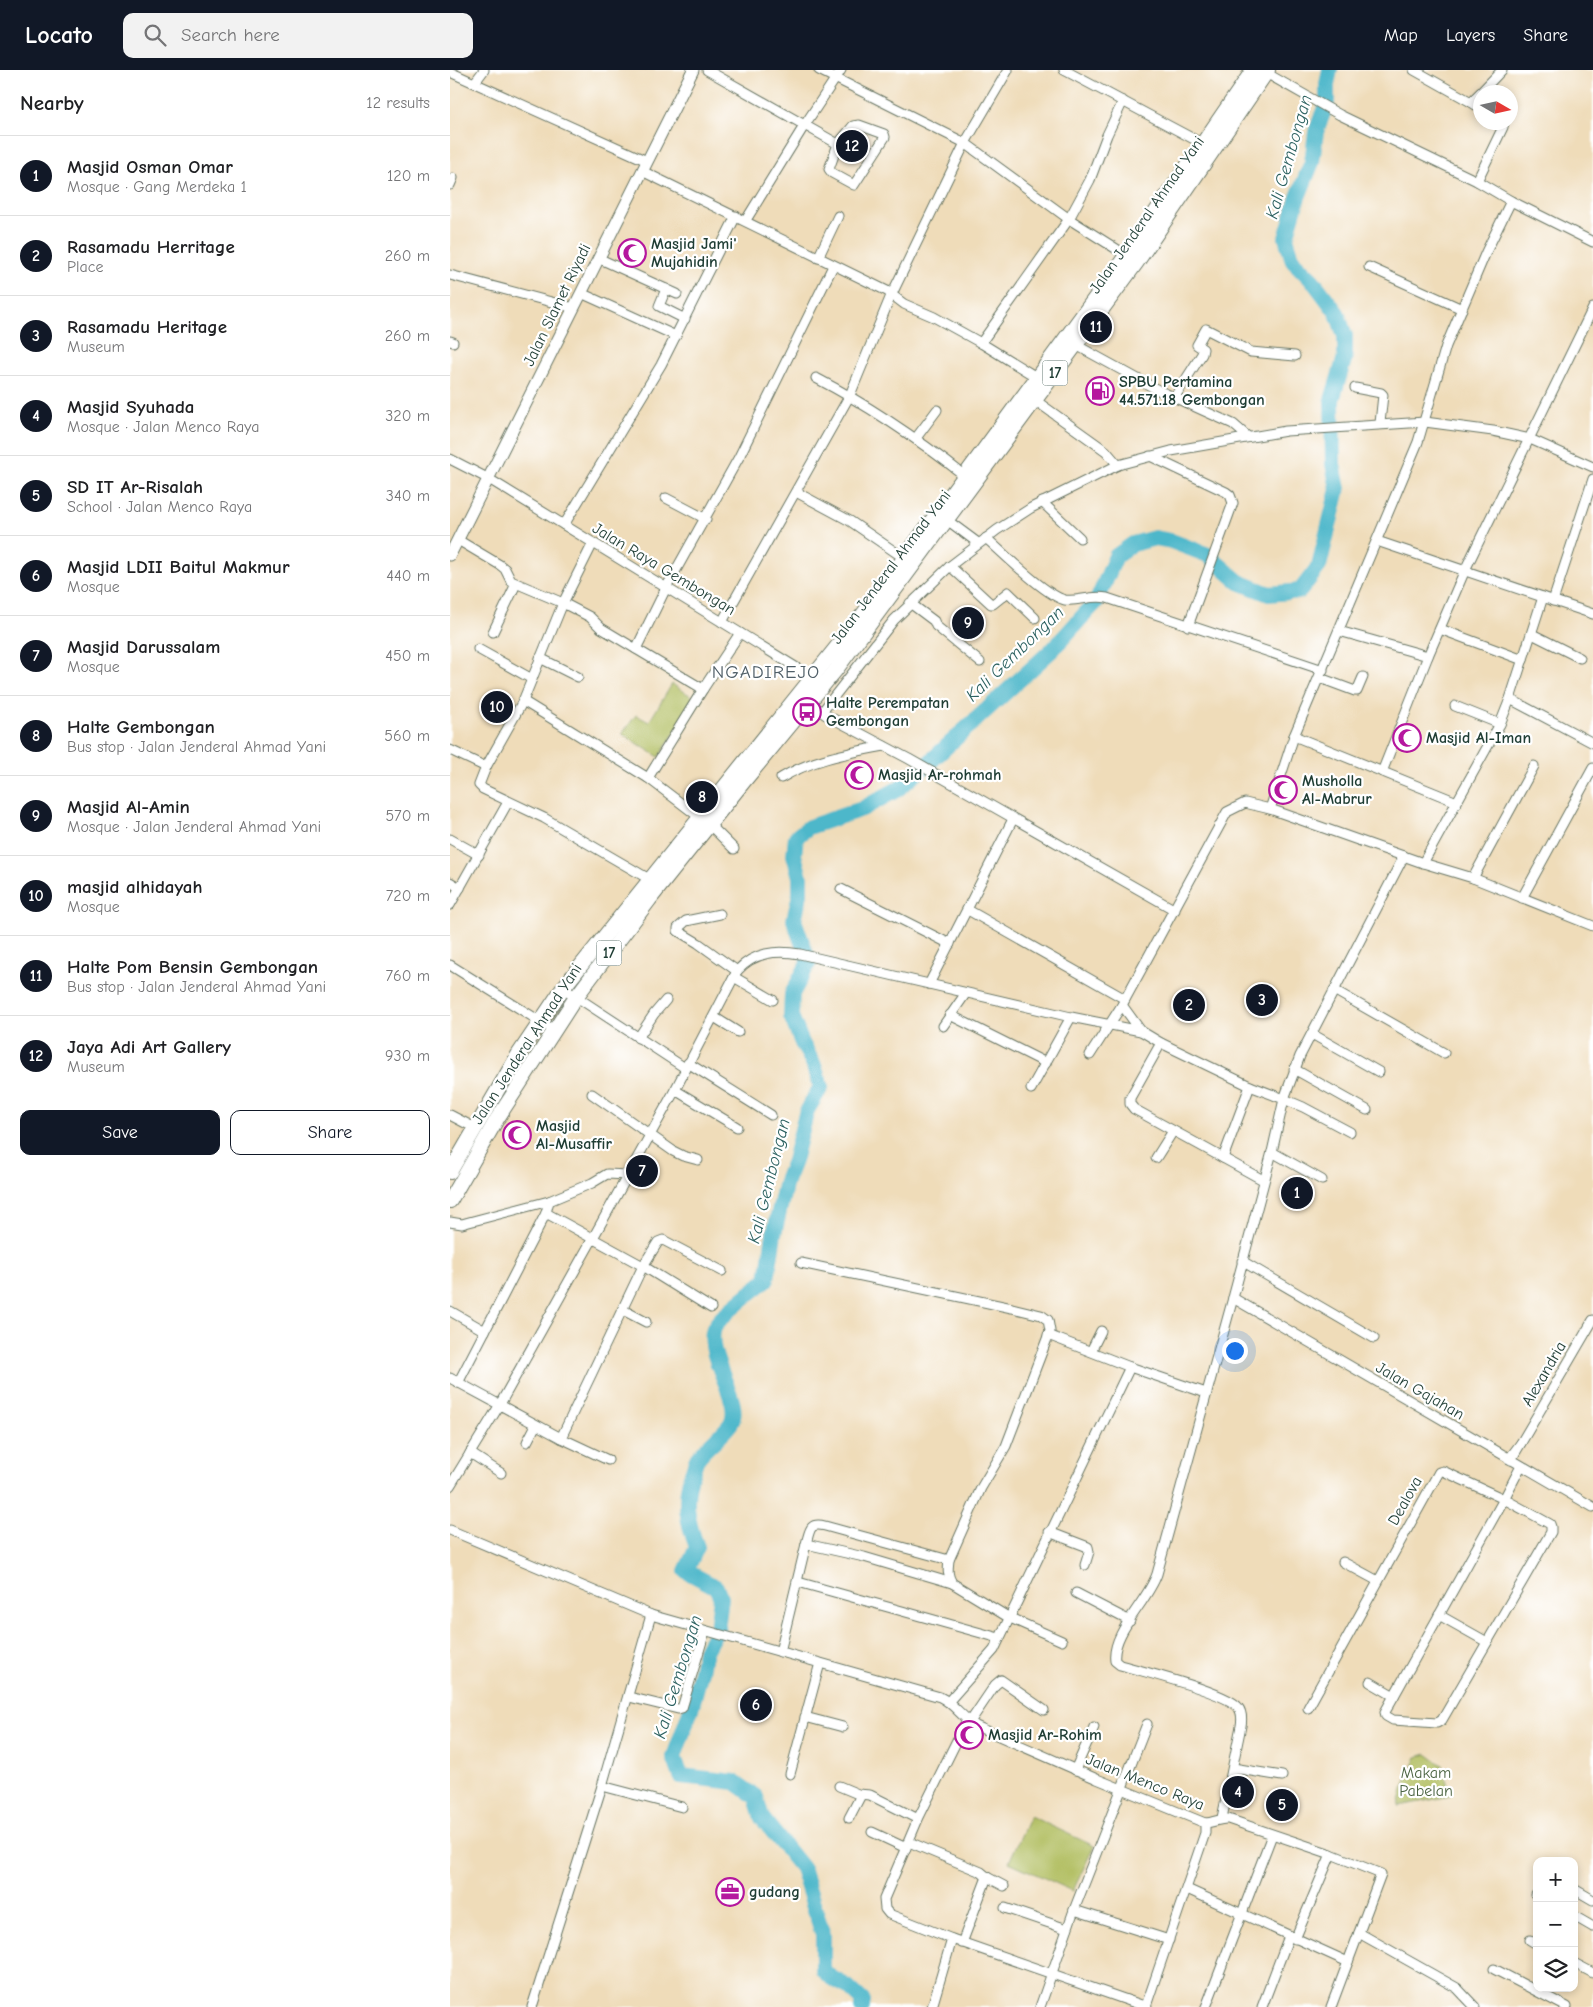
<!DOCTYPE html>
<html lang="en">
<head>
<meta charset="utf-8">
<style>
  :root { --surface:#fff; --page:#f2f2f2; --text:#202124; --muted:#757577; --line:#e0e0e0; --accent:#111827 }
  body { margin:0; font-family:"Comic Neue",sans-serif; background:var(--page); color:var(--text) }
  .controls { position:absolute; right:15px; bottom:15px; display:grid; overflow:hidden; border-radius:10px; box-shadow:0 2px 8px #0003 }
  .controls button { width:45px; height:45px; display:grid; place-items:center; padding:0; border:0; border-bottom:1px solid var(--line); background:var(--surface); color:var(--text); font:25px sans-serif }
  .compass { position:absolute; left:1023px; top:15px; width:45px; height:45px; border-radius:50%; background:var(--surface); box-shadow:0 2px 8px #0003; rotate:99deg }
  .you { position:absolute; left:784px; top:1280px; width:18px; height:18px; margin:-12px; border:4px solid #fff; border-radius:50%; background:#1a73e8; box-shadow:0 0 0 8px #1a73e833 }
  .badge { display:grid; place-items:center; width:32px; height:32px; border-radius:50%; background:var(--accent); color:#fff; font-size:16px; font-weight:700 }
  .pin { position:absolute; translate:-50% -50%; border:2px solid #fff; box-shadow:0 1px 5px #0006 }
  .list { margin:0; padding:0; list-style:none }
  h2 { display:flex; justify-content:space-between; align-items:center; height:65px; margin:0; padding:0 20px; font-size:21px }
  h2 small { font-size:16px; font-weight:400; color:var(--muted) }
  .list li { display:grid; grid-template-columns:32px 1fr auto; gap:15px; align-items:center; box-sizing:border-box; height:80px; padding:0 20px; border-top:1px solid var(--line) }
  .list b { display:block; font-size:19px; white-space:nowrap }
  .list p { margin:0; font-size:16px; white-space:nowrap; color:var(--muted) }
  .list em { font-size:16px; font-style:normal; color:var(--muted) }
  .actions { display:flex; gap:10px; padding:15px 20px }
  .actions a { flex:1; padding:11px 0; border:1px solid var(--accent); border-radius:10px; text-align:center; font-size:18px; color:var(--accent) }
  .actions .main { background:var(--accent); color:#fff }
  .icon { flex:none; width:28px; height:28px; fill:none; stroke:currentColor; stroke-width:2; stroke-linecap:round; stroke-linejoin:round }
  .map { position:relative; flex:none; width:1143px; height:1937px; overflow:hidden }
  header { display:flex; align-items:center; gap:30px; box-sizing:border-box; height:70px; padding:0 25px; background:var(--accent); color:#fff }
  header strong { font-size:24px }
  nav { display:flex; gap:28px; margin-inline-start:auto; font-size:18px }
  .search { width:350px; height:45px; background:var(--page); display:flex; align-items:center; gap:12px; box-sizing:border-box; padding:0 18px; border-radius:10px; color:var(--muted); font-size:19px }
  main { display:flex }
  aside { flex:1; background:var(--surface) }
  .map>svg:first-child { display:block }
  .green { fill:#b0bd5f; stroke:#687d4a }
  .lines { fill:none; stroke-linecap:round; stroke-linejoin:round }
  .river { stroke:#4db7ca; stroke-width:16 }
  .minor-casing { stroke:#687563; stroke-width:11 }
  .major-casing { stroke:#687563; stroke-width:13 }
  .highway-casing { stroke:#687563; stroke-width:16 }
  .minor { stroke:#fff; stroke-width:9 }
  .major { stroke:#fff; stroke-width:11 }
  .highway { stroke:#fff; stroke-width:14 }
  .labels { text-anchor:middle; dominant-baseline:central; stroke-width:4.5; stroke-linejoin:round; paint-order:stroke }
  .shield { fill:#fff; stroke:#627771; stroke-width:1 }
  .shield-label { font-size:15px; font-weight:bold; fill:#1f3d34 }
  .street-label { font-size:16px; fill:#1f3d34; stroke:#fff }
  .poi-label { font-size:16px; font-weight:bold; fill:#1f3d34; stroke:#fff; text-anchor:start }
  .park-label { font-size:16px; fill:#4a6341; stroke:#fff }
  .water-label { font-size:18px; font-style:italic; fill:#2d6261; stroke:#fff }
  .quarter-label { font-size:19px; letter-spacing:1px; fill:#505f68; stroke:#fff }
</style>
</head>
<body>
<header>
<strong>Locato</strong>
<div class="search"><svg class="icon" aria-label="search" viewBox="0 0 24 24"><circle cx="10" cy="10" r="6"/><path d="M15 15l6 6"/></svg>Search here</div>
<nav><a>Map</a><a>Layers</a><a>Share</a></nav>
</header>
<main>
<aside>
<h2>Nearby<small>12 results</small></h2>
<ul class="list">
<li><span class="badge">1</span><div><b>Masjid Osman Omar</b><p>Mosque · Gang Merdeka 1</p></div><em>120 m</em></li>
<li><span class="badge">2</span><div><b>Rasamadu Herritage</b><p>Place</p></div><em>260 m</em></li>
<li><span class="badge">3</span><div><b>Rasamadu Heritage</b><p>Museum</p></div><em>260 m</em></li>
<li><span class="badge">4</span><div><b>Masjid Syuhada</b><p>Mosque · Jalan Menco Raya</p></div><em>320 m</em></li>
<li><span class="badge">5</span><div><b>SD IT Ar-Risalah</b><p>School · Jalan Menco Raya</p></div><em>340 m</em></li>
<li><span class="badge">6</span><div><b>Masjid LDII Baitul Makmur</b><p>Mosque</p></div><em>440 m</em></li>
<li><span class="badge">7</span><div><b>Masjid Darussalam</b><p>Mosque</p></div><em>450 m</em></li>
<li><span class="badge">8</span><div><b>Halte Gembongan</b><p>Bus stop · Jalan Jenderal Ahmad Yani</p></div><em>560 m</em></li>
<li><span class="badge">9</span><div><b>Masjid Al-Amin</b><p>Mosque · Jalan Jenderal Ahmad Yani</p></div><em>570 m</em></li>
<li><span class="badge">10</span><div><b>masjid alhidayah</b><p>Mosque</p></div><em>720 m</em></li>
<li><span class="badge">11</span><div><b>Halte Pom Bensin Gembongan</b><p>Bus stop · Jalan Jenderal Ahmad Yani</p></div><em>760 m</em></li>
<li><span class="badge">12</span><div><b>Jaya Adi Art Gallery</b><p>Museum</p></div><em>930 m</em></li>
</ul>
<div class="actions"><a class="main">Save</a><a>Share</a></div>
</aside>
<div class="map">
<svg width="1143" height="1937" viewBox="0 0 1143 1937">
  <rect width="100%" height="100%" fill="#fff"/>
  <filter id="ink" filterUnits="userSpaceOnUse"><feTurbulence type="fractalNoise" baseFrequency=".02" numOctaves="2"/><feDisplacementMap in="SourceGraphic" scale="10" xChannelSelector="R" yChannelSelector="G"/><feConvolveMatrix kernelMatrix="1 2 1 2 8 2 1 2 1" color-interpolation-filters="sRGB"/></filter>
  <filter id="wash" filterUnits="userSpaceOnUse"><feTurbulence type="fractalNoise" baseFrequency=".0096" numOctaves="4" result="noise"/><feDisplacementMap in="SourceGraphic" scale="20" xChannelSelector="R" yChannelSelector="G"/><feGaussianBlur stdDeviation="1.12" result="paint"/><feColorMatrix in="noise" values="0 0 0 0 0 0 0 0 0 0 0 0 0 0 0 0 0 1.4 0 .05"/><feComposite in="paint" operator="in"/></filter>
  <g filter="url(#wash)">
    <rect width="100%" height="100%" fill="#efdcb9"/>
    <g class="green">
      <path d="M222 614 246 629 209 687 172 664 186 645 199 652Z"/>
      <path d="M977 1684 992 1695 1001 1726 949 1736 953 1719 967 1687Z"/>
      <path d="M580 1746 644 1776 623 1821 559 1792Z"/>
    </g>
    <g class="lines">
      <path class="river" d="M412 1937 413 1931 398 1917 380 1907 373 1900V1865L352 1798 312 1748 306 1727 285 1712 231 1706 224 1687 241 1639 251 1601 255 1581 267 1559 271 1528 266 1517 236 1501 247 1477C237 1452 233 1429 242 1403 244 1398 245 1393 247 1389 255 1377 275 1363 281 1353 294 1331 254 1287 264 1258 268 1247 305 1220 317 1209L324 1164 336 1111 344 1091 357 1040 371 1017 363 993 352 973 341 946 342 924 359 892 344 850 350 824V807L344 785 346 767 359 757 412 739 448 719 482 690 604 578 633 546 647 531 666 486 683 474 705 468 721 471 758 485 789 512 819 524 850 521 869 496 888 419 883 394 882 330 895 287V266L887 243 863 211 843 191 836 168 848 127 862 92 866 62 877 32V14L880 0"/>
    </g>
  </g>
  <g filter="url(#ink)">
    <g class="lines">
      <defs>
        <g id="minor">
          <path d="M257 0 388 74 403 56 409 55 434 64 435 67 404 115 382 103 379 99 388 74"/>
          <path d="M369 0 515 73 619 149 676 185"/>
          <path d="M614 0 755 75"/>
          <path d="M964 0 1021 32"/>
          <path d="M0 2 197 91"/>
          <path d="M816 3 890 45 1027 111 1061 131 1143 172"/>
          <path d="M25 12 34 0"/>
          <path d="M1031 22 1052 0"/>
          <path d="M1030 23 1021 32 1030 38"/>
          <path d="M192 101 437 221 454 234 484 247 531 273 591 310"/>
          <path d="M1027 111 1053 57 1054 52"/>
          <path d="M0 115 3 108"/>
          <path d="M296 150 354 56 391 0"/>
          <path d="M148 188 227 224"/>
          <path d="M368 188 388 146"/>
          <path d="M919 197 1012 239"/>
          <path d="M0 205 124 238"/>
          <path d="M216 219 209 236 235 249"/>
          <path d="M131 223 226 266"/>
          <path d="M0 271 3 272"/>
          <path d="M531 273 619 149 640 110 657 65 673 31"/>
          <path d="M626 275 708 320 783 354 798 367"/>
          <path d="M366 308C420 336 468 369 515 406"/>
          <path d="M905 318 931 323 933 325 930 353"/>
          <path d="M582 328 656 381 668 395"/>
          <path d="M724 328 752 284 753 279 747 275 756 259 801 282 845 286"/>
          <path d="M466 368 487 340"/>
          <path d="M700 386 776 422 780 425 783 433 738 556"/>
          <path d="M0 389 39 409 365 609"/>
          <path d="M346 422 400 451 454 488"/>
          <path d="M216 428 256 449"/>
          <path d="M592 432 630 468"/>
          <path d="M497 450 528 473"/>
          <path d="M114 455 211 295 286 146"/>
          <path d="M536 468C552 482 596 526 615 530 628 532 640 525 657 528L873 600"/>
          <path d="M8 470 50 495 55 499 61 511 113 533 140 547 151 558 186 579 216 518 289 387 383 196"/>
          <path d="M927 471 1143 544"/>
          <path d="M500 496 541 534H543L558 522 585 548"/>
          <path d="M1103 531 1143 409"/>
          <path d="M460 533 484 551 486 556 530 592"/>
          <path d="M272 552 400 325 440 228 515 73 558 0"/>
          <path d="M990 559 1073 590"/>
          <path d="M889 561 978 586"/>
          <path d="M43 562 66 514"/>
          <path d="M1082 564 1130 588"/>
          <path d="M28 579 82 609"/>
          <path d="M186 579 253 619 198 708 249 747"/>
          <path d="M90 588 128 607"/>
          <path d="M870 608 905 621H907L913 607"/>
          <path d="M253 619 290 563"/>
          <path d="M1060 629 1143 673"/>
          <path d="M355 630 376 645 459 689 725 840"/>
          <path d="M73 631 198 708"/>
          <path d="M1005 636 1050 654"/>
          <path d="M372 642 444 550 500 496 547 460 581 438 668 395 721 381 836 361 975 352 1043 361 1080 369 1143 397"/>
          <path d="M844 666 1007 732"/>
          <path d="M0 680 36 697 29 715 33 719 94 748 199 809"/>
          <path d="M36 697 73 631 113 533 143 473"/>
          <path d="M932 702 978 586 1015 500 1143 238"/>
          <path d="M331 708C362 689 399 683 434 676"/>
          <path d="M820 739 844 666 968 372 996 276 1036 182 1061 131"/>
          <path d="M260 755 284 779"/>
          <path d="M0 769 29 785"/>
          <path d="M973 793 1050 654 1060 629 1093 527"/>
          <path d="M1023 808 1084 696"/>
          <path d="M0 812 10 818"/>
          <path d="M391 819 500 874"/>
          <path d="M1072 828 1143 698"/>
          <path d="M0 835 58 732"/>
          <path d="M518 840 675 929"/>
          <path d="M270 844 236 851 228 858V861L248 873 287 901"/>
          <path d="M0 895 104 960"/>
          <path d="M284 907 323 930"/>
          <path d="M479 914 563 749"/>
          <path d="M113 918 235 998"/>
          <path d="M884 920 994 983"/>
          <path d="M672 935 691 961"/>
          <path d="M500 945 596 993"/>
          <path d="M264 947 288 962"/>
          <path d="M493 956 516 923"/>
          <path d="M862 964 929 1002"/>
          <path d="M188 968 204 944 216 930"/>
          <path d="M711 973 680 1028V1034L684 1039 813 1110"/>
          <path d="M640 985 672 935 777 742 795 733 820 739 973 793 1023 808 1143 856"/>
          <path d="M238 993 321 1045"/>
          <path d="M844 999 917 1040"/>
          <path d="M581 1019 621 947"/>
          <path d="M225 1020 287 1057"/>
          <path d="M142 1024 223 1081 233 1086 248 1090"/>
          <path d="M0 1045 25 1058"/>
          <path d="M900 1062 853 1037 834 1029 850 986 954 786"/>
          <path d="M822 1082 872 1110"/>
          <path d="M706 1088 723 1061"/>
          <path d="M773 1088 800 1016"/>
          <path d="M96 1143 193 1196 111 1368"/>
          <path d="M0 1152 12 1154 19 1152 99 1131 142 1113 157 1104 178 1105"/>
          <path d="M792 1191 924 1268"/>
          <path d="M351 1193 562 1238 591 1245 598 1250 600 1261 556 1376 531 1418 499 1490C498 1499 497 1505 502 1513L558 1547 612 1571"/>
          <path d="M783 1228 1143 1437"/>
          <path d="M261 1238 193 1196 208 1172 213 1170 272 1201"/>
          <path d="M173 1240 196 1252"/>
          <path d="M0 1241 35 1261"/>
          <path d="M598 1265 680 1297 756 1323"/>
          <path d="M641 1281 651 1261"/>
          <path d="M0 1308 111 1368 158 1390"/>
          <path d="M8 1313 96 1143 99 1131"/>
          <path d="M77 1372 86 1355"/>
          <path d="M1071 1373 1143 1250"/>
          <path d="M20 1383 51 1403"/>
          <path d="M1059 1389 1071 1373 1061 1390"/>
          <path d="M0 1416 49 1336 143 1168 225 1020 287 901C304 882 326 880 350 884L621 947 691 961 711 973 800 1016 834 1029 822 1082 783 1228 707 1504C698 1531 661 1563 665 1591L670 1595C692 1601 775 1622 788 1637 792 1642 792 1650 791 1656L772 1748"/>
          <path d="M0 1460 201 1545 490 1627C505 1634 512 1648 526 1656L647 1709 755 1753C764 1753 770 1748 778 1749L881 1784 931 1804 881 1937"/>
          <path d="M599 1462 638 1477 639 1482 635 1495"/>
          <path d="M356 1474 414 1487 502 1513"/>
          <path d="M893 1492 928 1511"/>
          <path d="M348 1512 549 1568"/>
          <path d="M626 1523 680 1551"/>
          <path d="M989 1545 1037 1572"/>
          <path d="M330 1582 356 1474C360 1460 359 1452 375 1456L499 1490"/>
          <path d="M920 1612 944 1626"/>
          <path d="M179 1627 228 1639 232 1638 255 1561"/>
          <path d="M499 1631 544 1580 680 1297"/>
          <path d="M858 1638 989 1402 993 1401 1054 1429 1100 1454 1101 1457V1462L992 1650 987 1653 943 1650 936 1646 935 1642 1054 1429 1071 1396"/>
          <path d="M355 1647 393 1657"/>
          <path d="M517 1650 468 1749 434 1829 435 1839 439 1844 502 1869 697 1937"/>
          <path d="M520 1652 545 1615 551 1610 594 1640"/>
          <path d="M783 1698 832 1706"/>
          <path d="M625 1700 644 1657"/>
          <path d="M340 1704 370 1593"/>
          <path d="M152 1716 232 1737"/>
          <path d="M389 1716 408 1724 420 1725 468 1749"/>
          <path d="M399 1748 411 1725"/>
          <path d="M422 1762 456 1778"/>
          <path d="M459 1772 531 1802 537 1807 554 1816"/>
          <path d="M737 1819 898 1892"/>
          <path d="M1124 1819 1143 1830"/>
          <path d="M1086 1825H1087"/>
          <path d="M555 1838 617 1859"/>
          <path d="M624 1840 719 1870"/>
          <path d="M1124 1846 1143 1857"/>
          <path d="M909 1863 1007 1918 1025 1937"/>
          <path d="M845 1869 881 1784"/>
          <path d="M1080 1870 1087 1874"/>
          <path d="M512 1873 537 1807"/>
          <path d="M1124 1893 1143 1903"/>
          <path d="M1044 1899 1117 1937"/>
          <path d="M696 1936 755 1763V1753"/>
          <path d="M82 1937 152 1716 201 1545"/>
          <path d="M482 1937 502 1869"/>
          <path d="M590 1937 624 1840 697 1654"/>
          <path d="M756 1937 822 1765"/>
          <path d="M812 1937 839 1866"/>
        </g>
        <path id="major" d="M0 485 243 0"/>
        <g id="highway">
          <path d="M0 1102 68 985 113 918 414 543 670 194 803 0"/>
          <path d="M0 1131 47 1049 126 927 200 829 295 710 385 601 687 192 818 0"/>
        </g>
      </defs>
      <use href="#minor" class="minor-casing"/>
      <use href="#major" class="major-casing"/>
      <use href="#highway" class="highway-casing"/>
      <use href="#minor" class="minor"/>
      <use href="#major" class="major"/>
      <use href="#highway" class="highway"/>
    </g>
  </g>
  <defs>
    <symbol id="mosque-ring" viewBox="-11 -11 22 22"><circle r="9.5" fill="#fff" stroke="#b5179e" stroke-width="1.5"/><path d="M3.5-4.9A6 6 0 1 0 3.5 4.9A5 5 0 1 1 3.5-4.9Z" fill="#b5179e"/></symbol>
    <symbol id="fuel-ring" viewBox="-11 -11 22 22"><circle r="9.5" fill="#fff" stroke="#b5179e" stroke-width="1.5"/><path d="M-5.5-6h7V0h2V4h1.3V-2.5L3-4.5l.8-.8L6-3V5H2.5V1h-1V6h-7ZM-4.2-4.7v3.2H.2V-4.7Z" fill="#b5179e"/></symbol>
    <symbol id="bus-ring" viewBox="-11 -11 22 22"><circle r="9.5" fill="#fff" stroke="#b5179e" stroke-width="1.5"/><path d="M-5-6H5V4H4V6H2V4H-2V6H-4V4H-5ZM-3.5-4V0h7V-4ZM-3.5 1.2v1.5H-2V1.2ZM2 1.2v1.5H3.5V1.2Z" fill="#b5179e"/></symbol>
    <symbol id="office-ring" viewBox="-11 -11 22 22"><circle r="9.5" fill="#fff" stroke="#b5179e" stroke-width="1.5"/><path d="M-6-3h4V-5.5h4V-3h4V5H-6ZM-1-4.5V-3h2v-1.5ZM-6 0V1H6V0Z" fill="#b5179e"/></symbol>
  </defs>
  <g fill-rule="evenodd">
    <use href="#mosque-ring" x="166" y="167" width="32" height="32"/>
    <use href="#fuel-ring" x="634" y="305" width="32" height="32"/>
    <use href="#bus-ring" x="341" y="626" width="32" height="32"/>
    <use href="#mosque-ring" x="941" y="652" width="32" height="32"/>
    <use href="#mosque-ring" x="393" y="689" width="32" height="32"/>
    <use href="#mosque-ring" x="817" y="704" width="32" height="32"/>
    <use href="#mosque-ring" x="51" y="1049" width="32" height="32"/>
    <use href="#mosque-ring" x="503" y="1649" width="32" height="32"/>
    <use href="#office-ring" x="264" y="1806" width="32" height="32"/>
  </g>
  <g class="labels">
    <g class="shield">
      <rect x="592.5" y="290.5" width="25" height="25" rx="4"/>
      <rect x="146.5" y="870.5" width="25" height="25" rx="4"/>
    </g>
    <g class="shield-label">
      <text x="605" y="303">17</text>
      <text x="159" y="883">17</text>
    </g>
    <g class="street-label">
      <text transform="translate(697 145) rotate(-55)">Jalan Jenderal Ahmad Yani</text>
      <text transform="translate(107 235) rotate(-64)">Jalan Slamet Riyadi</text>
      <text transform="translate(441 497) rotate(-53)">Jalan Jenderal Ahmad Yani</text>
      <text transform="translate(214 499) rotate(31)">Jalan Raya Gembongan</text>
      <text transform="translate(77 974) rotate(-57)">Jalan Jenderal Ahmad Yani</text>
      <text transform="translate(1094 1304) rotate(-60)">Alexandria</text>
      <text transform="translate(970 1321) rotate(30)">Jalan Gajahan</text>
      <text transform="translate(955 1431) rotate(-61)">Dealova</text>
      <text transform="translate(695 1712) rotate(22)">Jalan Menco Raya</text>
    </g>
    <g class="poi-label">
      <text x="201" y="174">Masjid Jami'<tspan x="201" dy="18">Mujahidin</tspan></text>
      <text x="669" y="312">SPBU Pertamina<tspan x="669" dy="18">44.571.18 Gembongan</tspan></text>
      <text x="376" y="633">Halte Perempatan<tspan x="376" dy="18">Gembongan</tspan></text>
      <text x="976" y="668">Masjid Al-Iman</text>
      <text x="428" y="705">Masjid Ar-rohmah</text>
      <text x="852" y="711">Musholla<tspan x="852" dy="18">Al-Mabrur</tspan></text>
      <text x="86" y="1056">Masjid<tspan x="86" dy="18">Al-Musaffir</tspan></text>
      <text x="538" y="1665">Masjid Ar-Rohim</text>
      <text x="299" y="1822">gudang</text>
    </g>
    <g class="park-label">
      <text x="976" y="1703">Makam<tspan x="976" dy="18">Pabelan</tspan></text>
    </g>
    <g class="water-label">
      <text transform="translate(839 87) rotate(-74)">Kali Gembongan</text>
      <text transform="translate(565 584) rotate(-44)">Kali Gembongan</text>
      <text transform="translate(319 1111) rotate(-76)">Kali Gembongan</text>
      <text transform="translate(228 1607) rotate(-73)">Kali Gembongan</text>
    </g>
    <g class="quarter-label">
      <text x="316" y="602">NGADIREJO</text>
    </g>
  </g>
</svg>
<div class="controls">
<button>+</button>
<button>−</button>
<button><svg class="icon" aria-label="layers" viewBox="0 0 24 24"><path d="M12 4l9 5-9 5-9-5zM3 14l9 5 9-5"/></svg></button>
</div>
<svg class="compass" viewBox="-18 -18 36 36"><path d="M0-13l5 13h-10z" fill="#e53935"/><path d="M0 13l5-13h-10z" fill="#757577"/></svg>
<div class="you"></div>
<div class="pin badge" style="left:847px;top:1123px">1</div>
<div class="pin badge" style="left:739px;top:935px">2</div>
<div class="pin badge" style="left:812px;top:930px">3</div>
<div class="pin badge" style="left:788px;top:1722px">4</div>
<div class="pin badge" style="left:832px;top:1735px">5</div>
<div class="pin badge" style="left:306px;top:1635px">6</div>
<div class="pin badge" style="left:192px;top:1101px">7</div>
<div class="pin badge" style="left:252px;top:727px">8</div>
<div class="pin badge" style="left:518px;top:553px">9</div>
<div class="pin badge" style="left:47px;top:637px">10</div>
<div class="pin badge" style="left:646px;top:257px">11</div>
<div class="pin badge" style="left:402px;top:76px">12</div>
</div>
</main>
</body>
</html>
